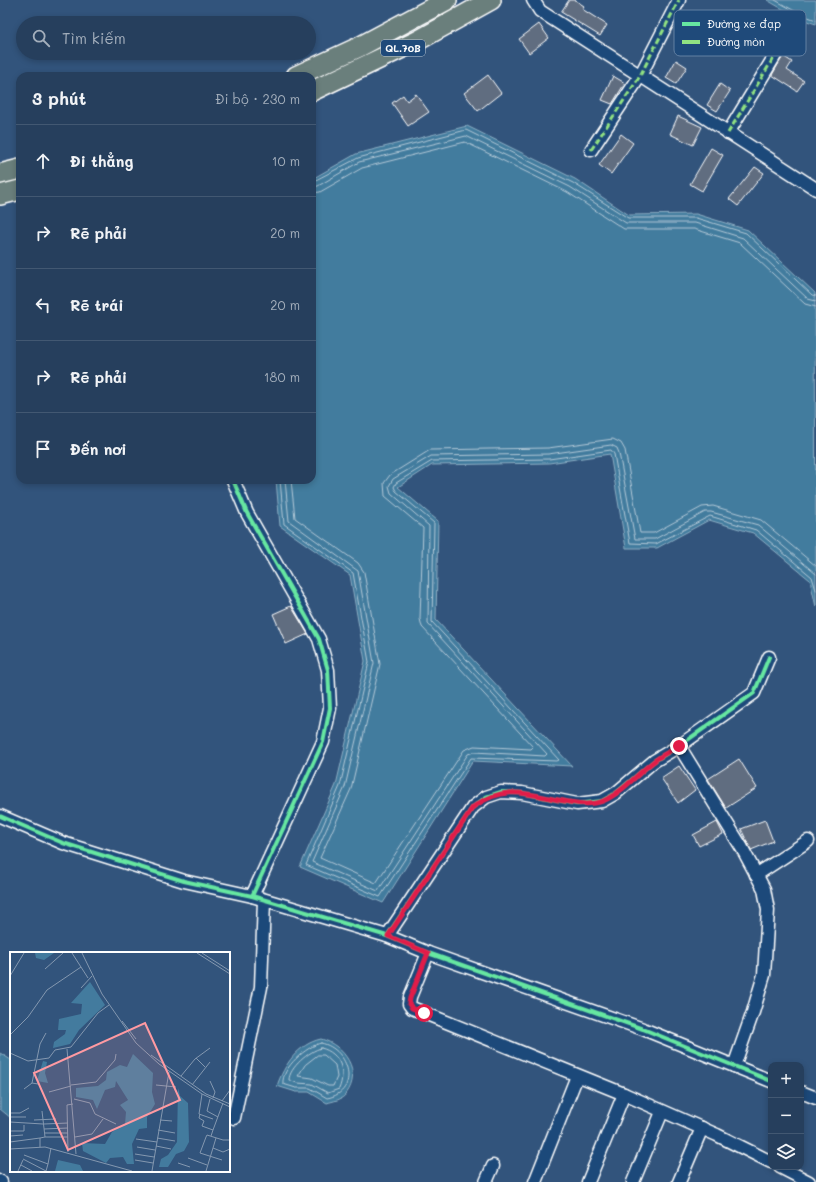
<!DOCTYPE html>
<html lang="vi">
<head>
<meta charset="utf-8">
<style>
  :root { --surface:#263f5d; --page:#324a66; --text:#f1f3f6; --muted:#a4afbc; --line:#425872 }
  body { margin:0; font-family:Mali,sans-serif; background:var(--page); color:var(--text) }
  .controls { position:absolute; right:12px; bottom:12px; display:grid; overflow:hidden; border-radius:8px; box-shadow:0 2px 6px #0003 }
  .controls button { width:36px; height:36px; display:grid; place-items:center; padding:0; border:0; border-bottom:1px solid var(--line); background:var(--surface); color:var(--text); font:20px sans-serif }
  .stop { position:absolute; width:12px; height:12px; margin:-9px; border:3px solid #e11d48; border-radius:50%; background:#fff }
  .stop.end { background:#e11d48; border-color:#fff; box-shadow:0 1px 4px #0008 }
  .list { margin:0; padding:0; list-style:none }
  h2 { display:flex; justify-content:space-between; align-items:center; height:52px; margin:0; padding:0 16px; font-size:17px }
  h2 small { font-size:13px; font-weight:400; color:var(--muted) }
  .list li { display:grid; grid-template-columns:26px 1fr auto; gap:12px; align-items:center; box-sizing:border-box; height:72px; padding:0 16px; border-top:1px solid var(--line) }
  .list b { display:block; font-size:15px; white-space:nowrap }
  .list em { font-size:13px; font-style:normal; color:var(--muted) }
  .icon { flex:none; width:22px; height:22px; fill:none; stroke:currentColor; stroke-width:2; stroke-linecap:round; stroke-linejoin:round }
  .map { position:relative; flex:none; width:816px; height:1182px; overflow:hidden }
  .search { position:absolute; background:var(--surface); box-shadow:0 2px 6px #0003; left:16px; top:16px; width:300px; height:44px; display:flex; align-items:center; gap:10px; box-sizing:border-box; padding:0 14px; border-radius:22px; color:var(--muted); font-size:15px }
  .panel { position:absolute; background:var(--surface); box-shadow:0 2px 6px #0003; left:16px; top:72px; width:300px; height:412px; border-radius:12px }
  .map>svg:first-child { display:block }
  .water { fill:#437b9e; stroke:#8eb0c5 }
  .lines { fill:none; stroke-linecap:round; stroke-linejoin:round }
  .shore { stroke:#b4cad8; stroke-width:1 }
  .building { fill:#606d80; stroke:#fff }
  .minor-casing { stroke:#fff; stroke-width:15 }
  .primary-casing { stroke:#fff; stroke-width:22 }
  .minor { stroke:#1f4a7a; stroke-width:12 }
  .primary { stroke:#6b7f7c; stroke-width:19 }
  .quiet { stroke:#91e382; stroke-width:3; stroke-dasharray:6 3; stroke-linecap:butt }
  .cycleway-casing { stroke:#1f4a7a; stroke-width:6 }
  .cycleway { stroke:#66e7a1; stroke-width:4 }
  .route { stroke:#e11d48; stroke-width:5 }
  .labels { text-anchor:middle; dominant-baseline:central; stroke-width:3; stroke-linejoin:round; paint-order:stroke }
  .shield { fill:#1f4a7a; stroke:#bcc9d7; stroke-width:1 }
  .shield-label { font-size:10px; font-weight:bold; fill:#fff }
  .inset-road { fill:none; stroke:#8498b0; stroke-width:1 }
  .view { fill:#ff9aa2; fill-opacity:0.15; stroke:#ff9aa2; stroke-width:2 }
  .inset-edge { fill:none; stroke:#fff; stroke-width:2 }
  .key { fill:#1f4a7a; stroke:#6280a2; stroke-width:1 }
  .key-label { font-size:11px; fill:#fff }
</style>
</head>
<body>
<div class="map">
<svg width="816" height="1182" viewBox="0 0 816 1182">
  <rect width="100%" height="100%" fill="#32547c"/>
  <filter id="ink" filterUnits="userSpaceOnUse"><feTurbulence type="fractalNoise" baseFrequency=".025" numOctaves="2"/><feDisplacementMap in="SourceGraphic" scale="8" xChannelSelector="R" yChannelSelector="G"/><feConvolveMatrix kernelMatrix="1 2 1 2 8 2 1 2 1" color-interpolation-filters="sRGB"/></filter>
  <g filter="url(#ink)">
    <g class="water">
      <path d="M767 0H816V24L798 18Z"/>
      <path d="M467 126 575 179 629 215 696 214 748 230 815 293 816 607 810 580 753 533 709 520 657 548H626L610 454 549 463 432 465 398 487 438 521 436 620 572 766 473 761 383 903 300 867 336 785 365 661 350 575 280 526 276 480H312V179L356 154Z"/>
      <path d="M321 1039C344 1045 363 1072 346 1094 342 1100 333 1101 327 1103L309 1092H296L277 1086C284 1065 298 1044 321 1039Z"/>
      <path d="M0 1053 11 1060V1118L0 1109Z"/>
    </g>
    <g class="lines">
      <g class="shore">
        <path d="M775 0 800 14 816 20"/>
        <path d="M312 182 358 158 466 130 573 183 628 218H696L746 233 812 295 816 296"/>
        <path d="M312 187 318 186 359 162 466 136 570 187 626 223H695L743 238 808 299 816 301"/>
        <path d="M312 193 320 192 362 168 465 142 567 192 624 229H694L740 243 805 304 816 307"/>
        <path d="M280 480 284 524 353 573 369 662 340 786 306 865 380 897 471 758 557 761 559 760 432 622 434 523 396 491 394 487 396 483 432 461 549 459 611 450 614 454 630 543 656 544 710 516 756 530 812 577 816 590"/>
        <path d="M285 480 289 521 358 571 374 663 345 787 312 862 378 891 468 754 474 752 545 756 547 754 428 624 429 526 391 493 389 486 393 479 431 456 548 454 611 445 617 448 619 453 635 539H655L705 512H711L758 525 816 574"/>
        <path d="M291 480 295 518 358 563 364 572 380 664 351 789 320 858 376 883 464 750 474 746 531 749 533 747 422 627 420 619 423 528 385 496 384 483 390 475 430 450 548 448 613 439 621 443 625 450 640 533H654L702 507 713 506 761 520 816 566"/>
        <path d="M321 1043C350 1049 361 1092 327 1098L310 1088H296L283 1084C281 1068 307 1046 321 1043Z"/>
        <path d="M321 1048C341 1053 346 1072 339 1089L328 1093 312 1084 297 1083 289 1080C289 1068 309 1051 321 1048Z"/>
        <path d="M318 1055H324L335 1065 337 1077 333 1086H328L312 1078 298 1076 305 1065Z"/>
      </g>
    </g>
    <g class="building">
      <path d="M569 0H575L584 6 582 9 607 25 600 36 561 12Z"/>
      <path d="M539 24 549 38 529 53 519 39Z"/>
      <path d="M783 56 792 62 787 70 804 81 797 91 772 75Z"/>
      <path d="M676 60 687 67 676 84 666 78Z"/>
      <path d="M488 75 501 93 478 111 464 93Z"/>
      <path d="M613 76 625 83 612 104 602 100Z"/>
      <path d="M720 84 730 91 717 111 707 105Z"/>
      <path d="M416 94 429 112 408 126 392 103 403 95 407 101Z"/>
      <path d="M678 116 702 127 693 145 670 134Z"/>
      <path d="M621 134 633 143 611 174 599 165Z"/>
      <path d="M711 148 723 155 702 191 690 184Z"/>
      <path d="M755 167 764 173 738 206 729 199Z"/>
      <path d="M291 606 308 634 286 644 273 614Z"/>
      <path d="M739 759 757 788 726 808 708 779Z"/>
      <path d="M679 766 695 790 678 803 661 778Z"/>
      <path d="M765 820 773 841 751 850 741 829Z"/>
      <path d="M717 822 723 834 699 846 693 835Z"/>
    </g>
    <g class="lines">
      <defs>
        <g id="minor">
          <path d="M533 0 540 11 816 189"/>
          <path d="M728 133 779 49"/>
          <path d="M591 150 640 76 679 0"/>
          <path d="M233 480 247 513 319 639 328 670 330 708 323 742 252 896"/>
          <path d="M679 746 742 848 764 889 768 910 764 975 753 1012 734 1066"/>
          <path d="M0 816 63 843 184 881 252 896 387 936 428 953 643 1029 771 1081"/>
          <path d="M756 875 808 841"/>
          <path d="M387 936 473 807 486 797 501 792 522 793 577 804 602 801 616 793 654 761 679 746 754 693 769 657"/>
          <path d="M428 953 410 997 409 1004 412 1008 624 1094 717 1135 771 1162"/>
          <path d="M801 1092 816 1098"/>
          <path d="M234 1118 261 987 264 900"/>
          <path d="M780 1167 809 1182"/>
          <path d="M0 1181 1 1182"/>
          <path d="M486 1182 493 1166"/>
          <path d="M535 1182 577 1076"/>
          <path d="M588 1182 624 1094"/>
          <path d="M633 1182 662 1112"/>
          <path d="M679 1182 702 1128"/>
        </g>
        <g id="primary">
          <path d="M296 76 359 47 447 0"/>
          <path d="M312 91 417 41 491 0"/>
          <path d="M0 174 20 169"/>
          <path d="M0 195 20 190"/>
        </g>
      </defs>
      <use href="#minor" class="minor-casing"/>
      <use href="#primary" class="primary-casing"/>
      <use href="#minor" class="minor"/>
      <use href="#primary" class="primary"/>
      <g class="quiet">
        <path d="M728 133 779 49"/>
        <path d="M591 150 640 76 679 0"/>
      </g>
      <defs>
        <g id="cycleway">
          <path d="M233 480 247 513 319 639 328 670 330 708 323 742 252 896"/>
          <path d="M0 816 63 843 184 881 252 896 387 936 428 953 643 1029 771 1081"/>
          <path d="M387 936 473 807 486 797 501 792 522 793 577 804 602 801 616 793 654 761 679 746 754 693 769 657"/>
        </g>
      </defs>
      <use href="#cycleway" class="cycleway-casing"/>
      <use href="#cycleway" class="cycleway"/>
    </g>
  </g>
  <g class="lines" filter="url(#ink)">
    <path class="route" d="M424 1013 412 1008 409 1004 410 998 428 953 388 936 473 807C507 782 532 796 569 802 579 804 593 805 603 801 622 793 637 774 653 762 661 755 671 751 679 746"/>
  </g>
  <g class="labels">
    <rect class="shield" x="381" y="40" width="44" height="16" rx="3"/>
    <g class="shield-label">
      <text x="403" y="48">QL.70B</text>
    </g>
  </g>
  <g transform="translate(10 952)">
    <rect width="220" height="220" fill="#32547c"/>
    <path d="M25 1H44L34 8 26 6ZM80 30 95 53 69 78 60 92 43 96 44 90 55 82 56 78H48L49 67 71 62 72 52 61 51ZM123 102 143 121 142 140 145 152 137 165V176L129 177 122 192 124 212H117L113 205 100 206 96 211 73 199 72 191 95 192 102 180 115 172 116 160 110 153 118 148 106 129 105 135 95 138 87 157 83 148 66 145V136L88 134 96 128 97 120 110 113 117 115ZM33 109 37 110 35 121 38 131 27 129ZM168 136 170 144 178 151 179 190 174 199 166 202 158 215H149L151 207 158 203 167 190ZM48 208 70 213 73 219H45Z" fill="#437b9e"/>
    <path class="inset-road" d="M62 1 78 26M72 1 92 42 126 91 149 112 192 142 220 155M187 1 220 22M192 1 220 19M35 17 53 1M0 24 14 1M71 36 82 24M112 69 126 87M0 83 18 65 37 38 71 15M57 97 66 202M0 101 18 109 39 106 45 98 61 95 88 61 99 53M141 103 196 142 220 152M186 106 195 115M171 124 185 107 200 96M200 129 205 140 203 146M22 131 30 92 36 81M61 133 86 130 105 108 106 102M146 133 166 135M182 133 200 110M14 137 22 131 28 132M39 140 61 134M192 142 189 162 203 167M64 147 80 151 85 162 106 172M200 147 197 159 208 165M212 149 220 138M0 161H10L19 156M190 162 189 166 194 169 192 174 203 178 201 184M0 165H16M24 168 46 167M150 168 162 169M0 170 33 172M34 172 58 171M34 177 58 176M148 178 165 181M203 178 213 151M0 179H14V173M35 181H58M0 184 13 183M35 185H58M65 185 82 182 93 167M147 186 165 189M126 187 147 190M0 190 30 186M146 194 161 197M30 195V186L35 185 32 159M127 195 145 198M203 196 213 200 220 197M0 197 35 195 122 219M58 200 57 153 63 152M125 202 144 205M178 206 197 213M13 207 36 219 38 212 14 203M125 208 143 211M212 208 190 201 196 185 197 183 213 188H220M168 211 180 215M38 212 41 196M11 213 22 219M8 219 13 208M142 219 159 120M196 219 206 186"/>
    <path class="view" d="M135 71 170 148 58 198 24 121Z"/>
    <rect width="220" height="220" class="inset-edge"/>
  </g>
  <rect x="674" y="10" width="132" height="46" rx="6" class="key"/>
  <rect x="682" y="22" width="18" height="4" fill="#66e7a1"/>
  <rect x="682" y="40" width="18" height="4" fill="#91e382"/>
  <g class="key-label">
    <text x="707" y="28">Đường xe đạp</text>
    <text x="707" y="46">Đường mòn</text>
  </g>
</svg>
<div class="controls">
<button>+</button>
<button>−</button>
<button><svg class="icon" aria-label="layers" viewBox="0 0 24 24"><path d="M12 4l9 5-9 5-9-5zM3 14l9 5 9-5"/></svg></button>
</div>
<div class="stop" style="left:424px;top:1013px"></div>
<div class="stop end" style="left:679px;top:746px"></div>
<div class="search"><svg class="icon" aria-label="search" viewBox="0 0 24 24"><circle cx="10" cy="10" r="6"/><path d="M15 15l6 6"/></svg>Tìm kiếm</div>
<section class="panel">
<h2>3 phút<small>Đi bộ · 230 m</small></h2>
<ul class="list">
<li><svg class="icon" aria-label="ahead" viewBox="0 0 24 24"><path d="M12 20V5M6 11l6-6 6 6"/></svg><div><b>Đi thẳng</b></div><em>10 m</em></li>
<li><svg class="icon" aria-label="right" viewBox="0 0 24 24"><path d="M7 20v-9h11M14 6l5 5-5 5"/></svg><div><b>Rẽ phải</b></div><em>20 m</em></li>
<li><svg class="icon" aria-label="left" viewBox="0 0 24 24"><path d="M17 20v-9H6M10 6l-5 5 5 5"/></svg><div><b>Rẽ trái</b></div><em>20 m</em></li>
<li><svg class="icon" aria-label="right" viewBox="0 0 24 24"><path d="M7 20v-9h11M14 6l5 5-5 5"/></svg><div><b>Rẽ phải</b></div><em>180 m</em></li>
<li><svg class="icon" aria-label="arrive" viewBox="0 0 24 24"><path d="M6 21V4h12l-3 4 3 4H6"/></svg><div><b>Đến nơi</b></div></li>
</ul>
</section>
</div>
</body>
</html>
